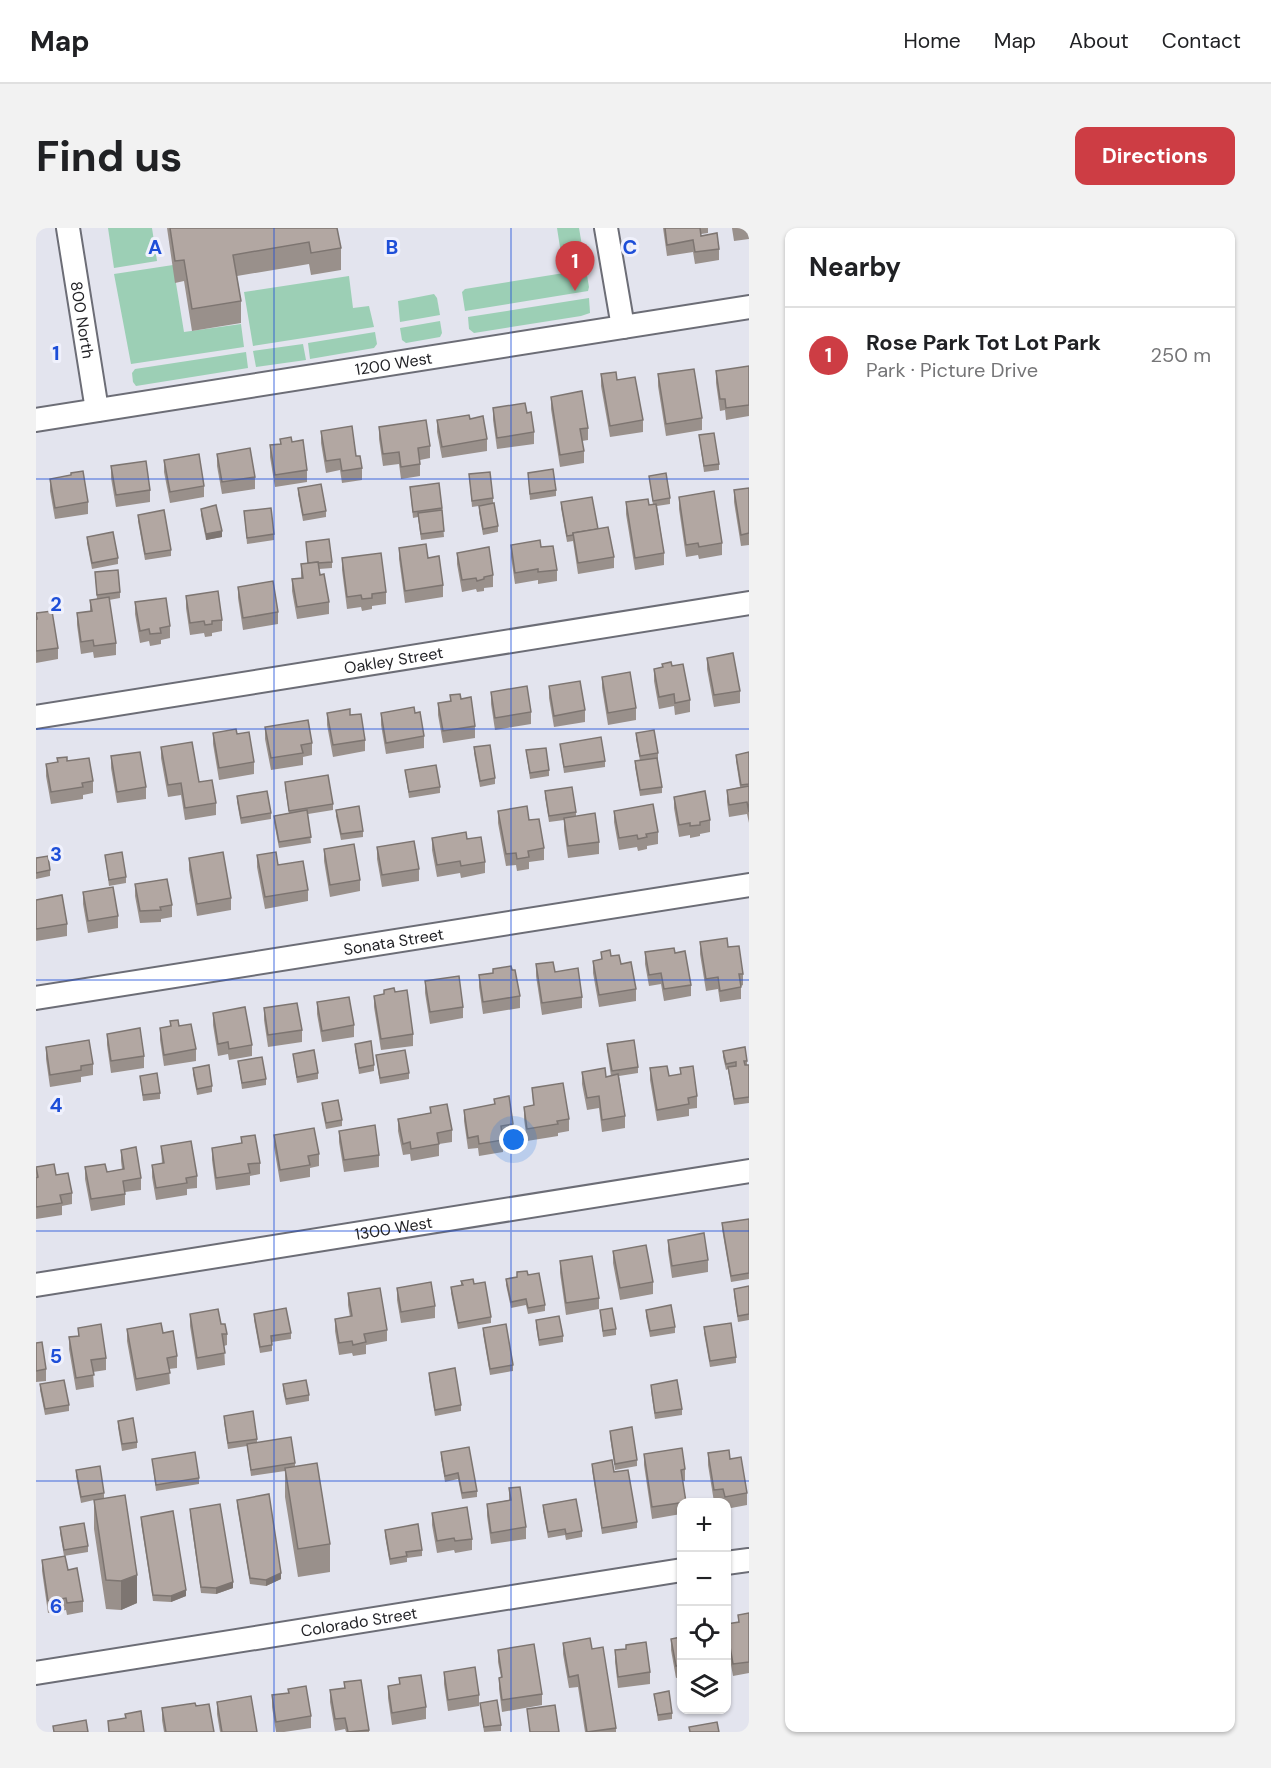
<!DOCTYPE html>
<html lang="en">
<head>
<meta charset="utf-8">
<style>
  :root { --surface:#fff; --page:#f2f2f2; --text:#202124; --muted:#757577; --line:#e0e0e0; --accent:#cd3d44 }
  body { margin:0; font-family:"DM Sans",sans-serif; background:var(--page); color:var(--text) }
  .controls { position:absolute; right:18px; bottom:18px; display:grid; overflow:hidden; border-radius:12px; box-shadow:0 2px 4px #0004 }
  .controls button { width:54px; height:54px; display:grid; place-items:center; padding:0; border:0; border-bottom:2px solid var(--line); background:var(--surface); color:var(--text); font:30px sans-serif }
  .you { position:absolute; left:478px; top:912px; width:21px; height:21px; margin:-15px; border:4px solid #fff; border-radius:50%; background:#1a73e8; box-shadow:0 0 0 9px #1a73e833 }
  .badge { display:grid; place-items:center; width:39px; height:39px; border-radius:50%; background:var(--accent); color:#fff; font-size:20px; font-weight:700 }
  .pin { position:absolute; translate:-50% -50px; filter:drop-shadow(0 2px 3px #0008) }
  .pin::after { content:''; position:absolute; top:32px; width:21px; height:18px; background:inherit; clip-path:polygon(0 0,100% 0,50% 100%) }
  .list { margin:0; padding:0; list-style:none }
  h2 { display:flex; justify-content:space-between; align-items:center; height:78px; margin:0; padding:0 24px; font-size:26px }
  h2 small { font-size:20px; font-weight:400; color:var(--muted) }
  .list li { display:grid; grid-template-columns:39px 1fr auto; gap:18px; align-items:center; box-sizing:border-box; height:96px; padding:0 24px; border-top:2px solid var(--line) }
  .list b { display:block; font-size:22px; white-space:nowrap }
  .list p { margin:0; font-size:20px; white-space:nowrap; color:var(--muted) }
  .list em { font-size:20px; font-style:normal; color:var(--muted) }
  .icon { flex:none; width:33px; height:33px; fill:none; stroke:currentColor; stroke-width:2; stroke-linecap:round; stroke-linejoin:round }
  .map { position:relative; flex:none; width:713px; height:1504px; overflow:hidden; border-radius:12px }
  header { display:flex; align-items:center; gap:36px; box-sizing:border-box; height:84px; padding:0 30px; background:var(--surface); border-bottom:2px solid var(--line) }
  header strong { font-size:28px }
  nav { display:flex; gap:33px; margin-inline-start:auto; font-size:21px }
  .intro { display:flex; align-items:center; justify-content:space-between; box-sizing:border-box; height:144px; padding:0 36px }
  h1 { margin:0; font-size:42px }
  .button { padding:15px 27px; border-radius:12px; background:var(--accent); color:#fff; font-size:21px; font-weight:700 }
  main { display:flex; gap:36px; padding:0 36px }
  aside { flex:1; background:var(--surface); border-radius:12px; box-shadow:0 2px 4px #0004 }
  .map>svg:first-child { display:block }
  .green { fill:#9ccfb5 }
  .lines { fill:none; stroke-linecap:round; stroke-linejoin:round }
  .minor-casing { stroke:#6c6d76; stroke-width:26 }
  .minor { stroke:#fff; stroke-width:22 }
  .wall { fill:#99908b }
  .shaded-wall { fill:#7d7571 }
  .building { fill:#b2a7a2; stroke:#7d7571; stroke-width:1.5 }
  .grid { fill:none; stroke:#1d4ed8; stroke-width:1.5; stroke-opacity:0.55 }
  .labels { text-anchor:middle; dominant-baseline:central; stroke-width:6; stroke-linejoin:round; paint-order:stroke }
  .street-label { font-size:16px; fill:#232327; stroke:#f0f1fc }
  .grid-label { font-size:20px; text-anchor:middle; font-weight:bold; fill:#1d4ed8; stroke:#f0f1fc; stroke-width:6; stroke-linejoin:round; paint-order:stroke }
</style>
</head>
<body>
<header>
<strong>Map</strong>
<nav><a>Home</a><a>Map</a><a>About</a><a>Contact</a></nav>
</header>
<div class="intro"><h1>Find us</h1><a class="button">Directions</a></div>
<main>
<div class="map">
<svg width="713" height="1504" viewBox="0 0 713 1504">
  <rect width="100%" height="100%" fill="#e3e4ee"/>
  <g class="green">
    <path d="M72 0H116L121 33 78 40Z"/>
    <path d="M521 0H543L553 59 552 63 429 83 426 64 429 61 528 45Z"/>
    <path d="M137 37 148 104 205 96 208 119 95 136 78 46Z"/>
    <path d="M313 48 317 80 333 78 338 99 217 118 208 64Z"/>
    <path d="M398 66 401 70 404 87 364 94 362 73Z"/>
    <path d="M553 70 554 85 545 88 438 105 433 101 432 89Z"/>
    <path d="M404 93 406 105 404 109 370 115 366 112 364 100Z"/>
    <path d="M339 104 341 116 338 120 274 131 272 115Z"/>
    <path d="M267 116 270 132 220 139 217 123Z"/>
    <path d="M210 124 212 140 100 158 97 154 96 145 99 141Z"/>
  </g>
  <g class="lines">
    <defs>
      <g id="minor">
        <path id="s1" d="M32 0 61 182"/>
        <path d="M570 0 587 99"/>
        <path id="s2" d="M0 192 713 79"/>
        <path id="s3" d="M0 489 713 375"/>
        <path id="s4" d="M0 770 713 657"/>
        <path id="s5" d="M0 1057 713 943"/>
        <path d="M690 1335 713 1332"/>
        <path id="s6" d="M0 1445 646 1342"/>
      </g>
    </defs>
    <use href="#minor" class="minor-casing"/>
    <use href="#minor" class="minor"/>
  </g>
  <g class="wall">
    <path d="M131 0H301L305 20V42L275 47 273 36 201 48 205 73V95L156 103 148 53 139 55Z"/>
    <path d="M627 0H672V5L665 6V8L683 21V32L659 36 657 24 631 28Z"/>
    <path d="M696 0H713V11L698 13Z"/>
    <path d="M713 138V188L690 192 689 182 684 183 680 155V143Z"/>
    <path d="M565 146 581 152 607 192V204L574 209 565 158Z"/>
    <path d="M622 146 666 190V202L630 208 622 158Z"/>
    <path d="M515 169 552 200V212L546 213 548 223V235L524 239 515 181Z"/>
    <path d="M457 180 491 185 498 204V216L461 221 457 192Z"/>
    <path d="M434 191 451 211V223L406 230 401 204V192Z"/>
    <path d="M343 199 394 218V230L384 232V248L365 251 363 236 347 238 343 211Z"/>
    <path d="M285 203 320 228 326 240V252L306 255 304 242 290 245 285 215Z"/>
    <path d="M663 207 683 236V242L668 244Z"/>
    <path d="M244 211 256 214 271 242V254L239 259 234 229V217L244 216Z"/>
    <path d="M181 226 219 249V261L186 266 181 238Z"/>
    <path d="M128 232 168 258V269L134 275 128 244Z"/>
    <path d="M75 238 114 262V274L80 279 75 250Z"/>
    <path d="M492 245 520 262V268L494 272Z"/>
    <path d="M433 246 457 270V275L462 298V304L447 307 443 284V278L449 277 436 279Z"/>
    <path d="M613 248 634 270V276L621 278 628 325V337L599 342 590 286V274L613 277H617Z"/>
    <path d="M14 251 52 274V286L19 291 14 263Z"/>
    <path d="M374 259 406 280 408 309 385 312 382 289 377 290Z"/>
    <path d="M262 260 290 283V289L267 293 262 266Z"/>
    <path d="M713 260V317L705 318 698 274V262Z"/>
    <path d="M643 269 686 315V327L663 331 662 327 650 329 643 281Z"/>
    <path d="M525 274 562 301 578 329V340L542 346 537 313 531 314 525 280Z"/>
    <path d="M165 281 186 309 170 312 165 287Z"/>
    <path d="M208 283 238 306V312L211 316Z"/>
    <path d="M102 287 135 322V328L109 332 102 293Z"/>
    <path d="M51 309 82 330V336L56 341 51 315Z"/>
    <path d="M270 314 296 334V340L283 341 293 374V386L261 391 256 363V351L265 350V336L272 335Z"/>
    <path d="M475 317 505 319 521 342V353L502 356V352L479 356 475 329Z"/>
    <path d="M363 320 392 330 407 357V369L369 375 363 331Z"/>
    <path d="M421 325 457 347V359L448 360V363L441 364 440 361 426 364 421 336Z"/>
    <path d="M306 330 350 364V376L336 378V381L326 383 325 379 311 381 306 342Z"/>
    <path d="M59 344 84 364V370L73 372 80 415V427L58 430 57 424 45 426 41 397V385L54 383V372L61 371Z"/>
    <path d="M202 359 242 384V396L207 402 202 370Z"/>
    <path d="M150 368 186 392V403L176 405V408L169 409 168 405 154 407 150 380Z"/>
    <path d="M99 374 134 398V410L125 412V416L114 418 113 413 104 415 99 386Z"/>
    <path d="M0 385 22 420V431L0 435Z"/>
    <path d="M671 430 704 463V475L678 479 671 441Z"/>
    <path d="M626 436 636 438 654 472V484L639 487 638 478 623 481 618 453V441L626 439Z"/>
    <path d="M566 449 600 480V492L572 497 566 460Z"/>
    <path d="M513 458 549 482V494L518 499 513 470Z"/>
    <path d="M455 464 495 484V496L459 502 455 476Z"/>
    <path d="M414 467 439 498V510L407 515 402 487V475L414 473Z"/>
    <path d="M291 485 314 487 329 512V523L297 529 291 497Z"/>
    <path d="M345 485H379L388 508V520L350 526 345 497Z"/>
    <path d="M229 499 276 515V527L267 529V537L235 542 229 511Z"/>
    <path d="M177 505 201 506 218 534V546L183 552 177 516Z"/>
    <path d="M600 505 622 525V531H621L626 559V565L604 568 599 539V533H604L600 511Z"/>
    <path d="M524 516 569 533V539L528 545Z"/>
    <path d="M125 519 163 554 180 575V587L149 592 145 567 132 569 125 530Z"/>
    <path d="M438 519 459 550V556L444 559 438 525Z"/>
    <path d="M490 522 513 542V548L494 551Z"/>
    <path d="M713 524V595L711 586 693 589 691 574V562L704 559 700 533V527Z"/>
    <path d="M75 528 110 559V571L81 575 75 540Z"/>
    <path d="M21 530 31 533 57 553V565L47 567V571L15 576 10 548V536L21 534Z"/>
    <path d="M369 542 404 559V565L373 570Z"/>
    <path d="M249 554 297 576V582L272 586 275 615 243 620 238 594V588L253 585 249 560Z"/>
    <path d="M509 563 540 584V588L563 614V626L532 630 528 602V592L513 594 509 569Z"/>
    <path d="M201 568 235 585V591L205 596 201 574Z"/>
    <path d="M638 569 674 592V604L664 606V608L654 610V607L643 609 638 580Z"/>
    <path d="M300 582 327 603V609L305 612 300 588Z"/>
    <path d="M462 583 493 592 508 620V632L493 634V641L481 643 480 637 470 638 462 595Z"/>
    <path d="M578 583 622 604V616L611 618V621L602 623 601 619 583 622 578 594Z"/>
    <path d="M396 610 431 611 449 634V645L425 650 424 645 401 649 396 622Z"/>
    <path d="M341 619 383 641V653L346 659 341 631Z"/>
    <path d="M288 621 324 652V663L294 669 288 633Z"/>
    <path d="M69 627 90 649V655L73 658Z"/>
    <path d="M221 627 242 637 272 662V673L229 681 221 639Z"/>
    <path d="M0 630 14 642V648L0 651Z"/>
    <path d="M153 630 195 670V682L161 688 153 642Z"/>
    <path d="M99 656 136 677V689L125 691V694L104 695 99 668Z"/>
    <path d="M47 664 82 688V700L52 705 47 676Z"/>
    <path d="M0 672 31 696V708L0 713Z"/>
    <path d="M664 714 692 719 707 746V757L705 758V771L684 774 682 761 670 763 664 726Z"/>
    <path d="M565 724 575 728 600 761V773L563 779 557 745V733L565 732Z"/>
    <path d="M609 724 639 725 655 757V768L628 773 625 756 613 758 609 736Z"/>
    <path d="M500 736 519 744 546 769V780L506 787 500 748Z"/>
    <path d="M457 741 476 742 484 768V780L447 786 443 759V747L457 745Z"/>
    <path d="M389 753 427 779V790L394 796 389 765Z"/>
    <path d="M348 762 359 764 377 806V818L345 822 338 779V768L348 766Z"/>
    <path d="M281 774 318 797V809L286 814 281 786Z"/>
    <path d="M228 780 266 802V814L232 819 228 792Z"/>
    <path d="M177 785 216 817V828L193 832 192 826 182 828 177 797Z"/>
    <path d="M134 793 143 798 160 821V833L128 838 124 812V800L134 798Z"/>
    <path d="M71 806 108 828V840L75 845 71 817Z"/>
    <path d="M319 816 338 837V843L323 846 319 822Z"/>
    <path d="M571 816 602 839V845L583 848 589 888V900L566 904 563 880 551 882 546 856V844L570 849 575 848 571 822Z"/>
    <path d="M10 819 57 836V847L45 849V854L14 859 10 831Z"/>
    <path d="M687 823 711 833V837H713V875L698 877 692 841 690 842 687 829Z"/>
    <path d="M257 826 282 845V851L261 855Z"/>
    <path d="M340 827 373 845V851L344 856Z"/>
    <path d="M202 833 230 851V857L206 861Z"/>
    <path d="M157 840 176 858V864L161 867 157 846Z"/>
    <path d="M614 840 633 848 644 847V840L661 868V880L653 881V888L621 893 614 852Z"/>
    <path d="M104 848 124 865V871L107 873Z"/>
    <path d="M496 860 533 891V903L522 905V908L491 913 488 891V879L497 877Z"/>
    <path d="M458 871 477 896V907L467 909V924L443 928 442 920 432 921 428 893V882L458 877Z"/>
    <path d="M286 875 306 892V898L290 901 286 881Z"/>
    <path d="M394 879 416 902V914L403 916V928L375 933 374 926 367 927 362 903V891L394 885Z"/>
    <path d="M303 903 343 927V939L308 944 303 914Z"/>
    <path d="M238 907 283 926V938L274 940V949L244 954 238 919Z"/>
    <path d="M205 909 224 935V946L214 948V957L180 962 176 932V920L205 916Z"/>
    <path d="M125 918 161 948V960L151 961V967L120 972 116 949V937L126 936Z"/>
    <path d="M85 922 105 950V962L89 964V977L55 983 49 951V939L71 944 86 941 85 933Z"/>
    <path d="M0 939 20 947 36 965V976L26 978V987L0 991Z"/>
    <path d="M713 991V1051L695 1054 686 1001V995Z"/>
    <path d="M632 1012 672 1032V1044L636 1050 632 1023Z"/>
    <path d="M577 1023 617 1054V1066L584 1072 577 1035Z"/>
    <path d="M524 1033 563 1070V1081L530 1087 524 1045Z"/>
    <path d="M481 1044 492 1047 509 1077V1083L492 1086 490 1077 475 1080 470 1057V1051L481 1049Z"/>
    <path d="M425 1053 455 1089V1095L422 1101 415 1065V1059L425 1057Z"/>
    <path d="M713 1058V1092L702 1094 698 1067V1061Z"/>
    <path d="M361 1060 399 1078V1090L365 1095 361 1072Z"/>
    <path d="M312 1065 351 1102V1113L330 1117V1126L317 1128 316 1125 303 1127 299 1103V1091L314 1089 312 1077Z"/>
    <path d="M564 1082 580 1101V1107L567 1109Z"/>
    <path d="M610 1082 639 1099V1105L614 1109 610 1088Z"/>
    <path d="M154 1086 185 1096 191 1106V1117L188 1118 189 1137 161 1142 154 1098Z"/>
    <path d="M218 1086 255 1105V1111L236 1114V1123L224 1125 218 1092Z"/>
    <path d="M500 1092 527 1108V1114L503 1118 500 1098Z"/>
    <path d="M668 1099 700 1129V1135L674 1139 668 1105Z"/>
    <path d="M42 1100 70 1130V1142L57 1144 58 1159 40 1162 33 1121V1109L42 1108Z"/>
    <path d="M447 1100 477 1137V1143L454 1147 447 1106Z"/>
    <path d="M91 1101 127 1105 141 1128V1140L133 1141 134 1156 100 1163 91 1113Z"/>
    <path d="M0 1115 10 1141V1153L0 1154Z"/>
    <path d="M393 1145 425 1177V1183L399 1188 393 1151Z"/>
    <path d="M4 1156 33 1177V1183L9 1187 4 1162Z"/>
    <path d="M247 1156 273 1167V1173L250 1177 247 1162Z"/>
    <path d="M615 1157 646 1181V1187L619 1191 615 1163Z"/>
    <path d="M188 1188 221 1211V1214L259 1235V1239L294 1316V1344L262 1349 249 1269V1243L215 1248 211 1218 192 1221 188 1194Z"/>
    <path d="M82 1193 101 1214V1220L86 1223 82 1199Z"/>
    <path d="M574 1203 601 1232V1238L579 1242 574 1209Z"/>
    <path d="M405 1224 441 1263V1269L426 1271 422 1251 409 1254 405 1230Z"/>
    <path d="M672 1225 694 1231 711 1265V1277L690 1281V1275H688L687 1273 678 1274 672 1237Z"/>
    <path d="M608 1226 649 1241V1253H647L650 1275H645V1286L616 1291 608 1237Z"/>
    <path d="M116 1231 163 1250V1256L120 1263Z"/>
    <path d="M556 1236 578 1244 601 1294V1300L566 1306 556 1242Z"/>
    <path d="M40 1242 68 1265V1271L101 1375 85 1382 70 1381 58 1301V1272L45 1275 40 1248Z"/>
    <path d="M473 1260 490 1299V1311L455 1316 451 1288V1276L473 1272Z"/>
    <path d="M201 1272 245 1351 230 1358 214 1356 201 1278Z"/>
    <path d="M507 1277 546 1303V1309L530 1312 529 1307 512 1310 507 1283Z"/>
    <path d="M154 1281 197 1360 180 1366 165 1365 154 1287Z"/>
    <path d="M396 1285 436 1311V1322L419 1325 418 1322 401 1325 396 1297Z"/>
    <path d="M105 1289 150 1368 135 1374 117 1373 105 1295Z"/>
    <path d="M24 1299 52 1318V1324L28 1328 24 1305Z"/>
    <path d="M349 1302 386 1322V1328L371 1330V1334L354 1337 349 1308Z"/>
    <path d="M6 1332 32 1342 47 1373V1384L31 1387 30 1382 12 1385 6 1343Z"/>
    <path d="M713 1385V1445L697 1448 690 1409V1396L702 1394V1387Z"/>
    <path d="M645 1409V1449L640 1450 635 1422V1411Z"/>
    <path d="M527 1415 556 1421 580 1500V1504H549L542 1459 533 1460 527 1426Z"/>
    <path d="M590 1417 614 1444V1456L582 1460 579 1434V1422L590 1421Z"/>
    <path d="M462 1422 506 1466V1477L466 1484 463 1461V1450L465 1449 462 1434Z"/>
    <path d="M408 1444 443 1467V1478L412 1483 408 1456Z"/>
    <path d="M363 1450 390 1479V1491L356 1497 352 1470V1458L363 1456Z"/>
    <path d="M308 1454 333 1502V1504H310L309 1501 299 1503 294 1474V1462L308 1460Z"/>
    <path d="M252 1461 275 1488V1500L248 1504H240L236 1479V1467L252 1465Z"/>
    <path d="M618 1466 636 1485V1491L622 1493Z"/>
    <path d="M181 1474 221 1504H184L181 1486Z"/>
    <path d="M444 1475 465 1497V1503L448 1504Z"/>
    <path d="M160 1478 178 1504H128L126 1492V1480Z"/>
  </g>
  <g class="shaded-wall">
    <path d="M186 303V309L170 312V306Z"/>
    <path d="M245 1345V1351L230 1358V1352Z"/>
    <path d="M101 1347V1375L85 1382V1353Z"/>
    <path d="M197 1354V1360L180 1366V1360Z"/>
    <path d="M150 1362V1368L135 1374V1368Z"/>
  </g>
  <g class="building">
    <path d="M134 0H301L305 20 275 25 273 14 197 27 205 73 156 81 148 32 139 33Z"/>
    <path d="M629 0H664L665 8 681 5 683 21 659 24 657 12 631 17Z"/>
    <path d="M713 138V177L690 180 689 171H684L680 143Z"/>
    <path d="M658 141 666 190 630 196 622 146Z"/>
    <path d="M580 144 581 152 599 149 607 192 574 198 565 146Z"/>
    <path d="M546 163 552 200 544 201 548 223 524 227 515 169Z"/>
    <path d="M489 175 491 185 495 184 498 204 461 210 457 180Z"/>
    <path d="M433 187 434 191 447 188 451 211 406 219 401 192Z"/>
    <path d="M390 192 394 218 382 220 384 236 365 239 363 224 347 226 343 199Z"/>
    <path d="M316 198 320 228H324L326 240 306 243 304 231 290 233 285 203Z"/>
    <path d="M678 205 683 236 668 238 663 207Z"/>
    <path d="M255 209 256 214 267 212 271 242 239 247 234 217 245 216 244 211Z"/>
    <path d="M214 220 219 249 186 254 181 226Z"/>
    <path d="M163 226 168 258 134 264 128 232Z"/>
    <path d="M110 233 114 262 80 267 75 238Z"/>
    <path d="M517 241 520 262 494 266 492 245Z"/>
    <path d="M47 243 52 274 19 280 14 251 35 247V245Z"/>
    <path d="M454 244 457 270 436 273 433 246Z"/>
    <path d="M630 245 634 270 617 273 613 248Z"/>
    <path d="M403 255 406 280 377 284 374 259Z"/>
    <path d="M285 256 290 283 267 287 262 260Z"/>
    <path d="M713 260V305L705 307 698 262Z"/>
    <path d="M678 263 686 315 663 319 662 315 650 317 643 269Z"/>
    <path d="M556 269 562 301 537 305V307L531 308 525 274Z"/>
    <path d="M612 271 613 277 620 276 628 325 599 330 590 274Z"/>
    <path d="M458 275 462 298 447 301 443 278Z"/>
    <path d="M180 277 186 303 170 306 165 281Z"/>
    <path d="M235 280 238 306 211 310 208 283Z"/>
    <path d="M128 282 135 322 109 326 102 287Z"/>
    <path d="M406 282 408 303 385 306 382 285Z"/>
    <path d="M572 299 578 329 542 335 537 305Z"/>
    <path d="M77 304 82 330 56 335 51 309Z"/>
    <path d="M293 311 296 334 282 335V334L272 335 270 314Z"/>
    <path d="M504 312 505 319 517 318 521 342 502 344V341L479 345 475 317Z"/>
    <path d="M390 316 392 330 403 328 407 357 369 363 363 320Z"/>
    <path d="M453 319 457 347 448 349V351L441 353 440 350 426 352 421 325Z"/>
    <path d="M345 325 350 364 336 366V370L326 371 325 367 311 369 306 330Z"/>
    <path d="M282 334 284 347 288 346 293 374 261 379 256 351 267 350 265 336Z"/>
    <path d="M82 342 84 364 61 367 59 344Z"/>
    <path d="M237 353 242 384 207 390 202 359Z"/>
    <path d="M182 363 186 392 176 393V396L169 397 168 393 154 395 150 368Z"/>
    <path d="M73 369 80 415 58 418 57 412 45 414 41 385 56 383 54 372Z"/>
    <path d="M130 370 134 398 124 400 125 405 114 406 113 401 104 403 99 374Z"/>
    <path d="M16 383 22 420 0 423V392L1 391 0 385Z"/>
    <path d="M697 425 704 463 678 467 671 430Z"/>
    <path d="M635 434 636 438 647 436 654 472 639 475 638 466 623 469 618 441 627 439 626 436Z"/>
    <path d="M594 444 600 480 572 485 566 449Z"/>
    <path d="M544 453 549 482 518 488 513 458Z"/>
    <path d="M491 458 495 484 459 490 455 464Z"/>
    <path d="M424 466 425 471 435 469 439 498 407 503 402 475 415 473 414 467Z"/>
    <path d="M378 479 379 485 384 484 388 508 350 515 345 485Z"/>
    <path d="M314 481V487L325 486 329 512 297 517 291 485Z"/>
    <path d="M272 492 276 515 265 517 267 525 235 530 229 499Z"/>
    <path d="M200 501 201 506 213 504 218 534 183 540 177 505Z"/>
    <path d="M618 502 622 525 604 528 600 505Z"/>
    <path d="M565 509 569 533 528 539 524 516Z"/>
    <path d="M156 514 163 554 176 552 180 575 149 580 145 555 132 557 125 519Z"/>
    <path d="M454 517 459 550 444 553 438 519Z"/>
    <path d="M510 520 513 542 494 545 490 522Z"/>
    <path d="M104 524 110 559 81 564 75 528Z"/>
    <path d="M713 524V556L705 557 700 527Z"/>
    <path d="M31 529V533L53 530 57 553 46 555 47 559 15 564 10 536 22 534 21 530Z"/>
    <path d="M621 530 626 559 604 562 599 533Z"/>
    <path d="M400 537 404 559 373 564 369 542Z"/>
    <path d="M292 547 297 576 253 583 249 554Z"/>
    <path d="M713 558V584L711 574 693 577 691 562Z"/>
    <path d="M536 559 540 584 513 588 509 563Z"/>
    <path d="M231 563 235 585 205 590 201 568Z"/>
    <path d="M669 563 674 592 664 594V597L654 598V595L643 597 638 569Z"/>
    <path d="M617 576 622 604 610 606 611 609 602 611 601 607 583 610 578 583Z"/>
    <path d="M323 578 327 603 305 606 300 582Z"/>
    <path d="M491 578 493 592 503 591 508 620 492 623 493 629 481 631 480 625 470 626 462 583Z"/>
    <path d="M271 582 275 609 243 614 238 588Z"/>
    <path d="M559 585 563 614 532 618 528 590Z"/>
    <path d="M430 604 431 611 445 609 449 634 425 638 424 633 401 637 396 610Z"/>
    <path d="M378 613 383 641 346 647 341 619Z"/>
    <path d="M318 616 324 652 294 657 288 621Z"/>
    <path d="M86 624 90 649 73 652 69 627Z"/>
    <path d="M187 624 195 670 161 676 153 630Z"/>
    <path d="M240 624 242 637 267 633 272 662 229 669 221 627Z"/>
    <path d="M12 628 14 642 0 645V630Z"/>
    <path d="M131 651 136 677 124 679 125 682 104 683 99 656Z"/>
    <path d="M77 659 82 688 52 693 47 664Z"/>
    <path d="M26 667 31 696 0 701V672Z"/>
    <path d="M691 710 692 719 703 718 707 746H703L705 759 684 763 682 749 670 751 664 714Z"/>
    <path d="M638 720 639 725 649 723 655 757 628 761 625 745 613 747 609 724Z"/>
    <path d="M574 722 575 728 583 727 585 736 595 734 600 761 563 767 557 733 566 731 565 724Z"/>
    <path d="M517 734 519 744 542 740 546 769 506 775 500 736Z"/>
    <path d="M475 738 476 742H479L484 768 447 774 443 747 457 745V741Z"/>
    <path d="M423 748 427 779 394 784 389 753Z"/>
    <path d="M358 760 359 764 371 762 377 806 345 811 338 768 348 766V762Z"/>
    <path d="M313 769 318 797 286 803 281 774Z"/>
    <path d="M261 775 266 802 232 807 228 780Z"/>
    <path d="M209 779 216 817 193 821 192 814 182 816 177 785Z"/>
    <path d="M142 792 143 798 155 796 160 821 128 827 124 800 135 798 134 793Z"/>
    <path d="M104 800 108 828 75 833 71 806Z"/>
    <path d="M53 812 57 836 45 838V842L14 847 10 819Z"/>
    <path d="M598 812 602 839 576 843 571 816Z"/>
    <path d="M335 813 338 837 323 840 319 816Z"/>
    <path d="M709 819 711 833H708L709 837H713V869L698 871 692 839 700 838V834L690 836 687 823Z"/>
    <path d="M278 822 282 845 261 849 257 826Z"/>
    <path d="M369 822 373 845 344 850 340 827Z"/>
    <path d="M226 829 230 851 206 855 202 833Z"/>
    <path d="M173 837 176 858 161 861 157 840Z"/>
    <path d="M631 838 633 848 645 846 644 840 657 838 661 868 652 870 653 876 621 882 614 840Z"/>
    <path d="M569 840 570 849 582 846 589 888 566 892 563 868 551 870 546 844Z"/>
    <path d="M121 845 124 865 107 867 104 848Z"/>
    <path d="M527 855 533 891 521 893 522 896 491 901 488 879 498 877 496 860Z"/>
    <path d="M473 868 477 896 465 898 467 912 443 916 442 908 432 910 428 882 459 876 458 871Z"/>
    <path d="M302 872 306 892 290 895 286 875Z"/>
    <path d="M411 876 416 902 401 905 403 916 375 921 374 914 367 916 362 891 395 885 394 879Z"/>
    <path d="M339 897 343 927 308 932 303 903Z"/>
    <path d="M278 900 283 926 272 928 274 937 244 942 238 907Z"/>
    <path d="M219 907 224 935 212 936 214 945 180 950 176 920 206 915 205 909Z"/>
    <path d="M155 913 161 948 150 950 151 955 120 960 116 937 128 935 125 918Z"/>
    <path d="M100 919 105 950 87 953 89 966 55 971 49 939 69 936 71 944 88 941 85 922Z"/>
    <path d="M18 936 20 947 32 945 36 965 24 967 26 975 0 979V950L2 949 0 939Z"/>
    <path d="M713 991V1045L695 1048 686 995Z"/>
    <path d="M668 1005 672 1032 636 1038 632 1012Z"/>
    <path d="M610 1017 617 1054 584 1060 577 1023Z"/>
    <path d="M556 1028 563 1070 530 1075 524 1033Z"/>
    <path d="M491 1043 492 1047 503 1045 509 1077 492 1080 490 1071 475 1074 470 1051 481 1049V1044Z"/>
    <path d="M437 1051 438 1056 449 1054 455 1089 422 1095 415 1059 427 1057 425 1053Z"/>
    <path d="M395 1054 399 1078 365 1084 361 1060Z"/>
    <path d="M713 1058V1086L702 1088 698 1061Z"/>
    <path d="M344 1060 351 1102 328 1106 330 1114 317 1117 316 1113 303 1115 299 1091 316 1088 312 1065Z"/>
    <path d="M635 1077 639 1099 614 1103 610 1082Z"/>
    <path d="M250 1080 255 1105 235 1108 236 1117 224 1119 218 1086Z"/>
    <path d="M576 1080 580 1101 567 1103 564 1082Z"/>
    <path d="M182 1081 185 1096H189L191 1106H186L189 1125 161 1130 154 1086Z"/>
    <path d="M523 1088 527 1108 503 1112 500 1092Z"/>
    <path d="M125 1095 127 1105 137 1103 141 1128 131 1130 134 1145 100 1151 91 1101Z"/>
    <path d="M695 1095 700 1129 674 1133 668 1099Z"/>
    <path d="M65 1096 70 1130 55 1132 58 1147 40 1150 33 1109 43 1108 42 1100Z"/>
    <path d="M470 1096 477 1137 454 1141 447 1100Z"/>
    <path d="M6 1114 10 1141 0 1143V1115Z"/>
    <path d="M419 1140 425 1177 399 1182 393 1145Z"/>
    <path d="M28 1152 33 1177 9 1181 4 1156Z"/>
    <path d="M270 1152 273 1167 250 1171 247 1156Z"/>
    <path d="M641 1152 646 1181 619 1185 615 1157Z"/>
    <path d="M217 1183 221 1211 192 1215 188 1188Z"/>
    <path d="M97 1190 101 1214 86 1216 82 1193Z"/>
    <path d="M596 1199 601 1232 579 1236 574 1203Z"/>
    <path d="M255 1209 259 1235 215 1242 211 1216Z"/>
    <path d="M433 1219 441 1263 426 1265 422 1245 409 1248 405 1224Z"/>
    <path d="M646 1220 649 1241 645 1242 650 1274 616 1279 608 1226Z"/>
    <path d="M693 1222 694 1231 705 1229 711 1265 689 1269 687 1261 678 1262 672 1225Z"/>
    <path d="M159 1224 163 1250 120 1257 116 1231Z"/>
    <path d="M576 1232 578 1244 592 1242 601 1294 566 1300 556 1236Z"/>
    <path d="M281 1235 294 1316 262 1321 249 1240Z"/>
    <path d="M64 1238 68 1265 45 1269 40 1242Z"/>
    <path d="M484 1259 490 1299 455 1305 451 1276 475 1272 473 1260Z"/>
    <path d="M233 1266 245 1345 230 1352 214 1350 201 1272Z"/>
    <path d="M89 1267 101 1347 85 1353 70 1352 58 1272Z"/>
    <path d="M540 1271 546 1303 530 1306 529 1301 512 1304 507 1277Z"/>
    <path d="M184 1276 197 1354 180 1360 165 1359 154 1281Z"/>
    <path d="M431 1279 436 1311 419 1313 418 1310 401 1313 396 1285Z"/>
    <path d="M137 1283 150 1362 135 1368 117 1367 105 1289Z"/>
    <path d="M48 1295 52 1318 28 1322 24 1299Z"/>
    <path d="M382 1296 386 1322 370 1324 371 1328 354 1331 349 1302Z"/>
    <path d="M29 1328 32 1342 41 1340 47 1373 31 1375 30 1370 12 1373 6 1332Z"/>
    <path d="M713 1385V1434L697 1436 690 1396 703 1394 702 1387Z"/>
    <path d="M645 1409V1437L640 1438 635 1411Z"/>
    <path d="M554 1410 556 1421 567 1419 580 1500 551 1504 542 1447 533 1449 527 1415Z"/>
    <path d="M610 1414 614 1444 582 1449 579 1422 590 1421V1417Z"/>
    <path d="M498 1416 506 1466 466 1472 463 1450 466 1449 462 1422Z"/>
    <path d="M439 1439 443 1467 412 1472 408 1444Z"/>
    <path d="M385 1447 390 1479 356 1485 352 1458 364 1456 363 1450Z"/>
    <path d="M325 1452 333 1502 312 1504 309 1490 299 1491 294 1462 309 1460 308 1454Z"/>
    <path d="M270 1458 275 1488 240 1494 236 1467 253 1465 252 1461Z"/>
    <path d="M633 1463 636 1485 622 1487 618 1466Z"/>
    <path d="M215 1468 221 1504H186L181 1474Z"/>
    <path d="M461 1472 465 1497 448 1499 444 1475Z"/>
    <path d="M159 1475 160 1478 173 1476 178 1504H130L126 1480Z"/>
    <path d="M519 1477 523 1504H494L491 1481Z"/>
    <path d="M105 1483 108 1504H73L72 1493 90 1490 89 1486Z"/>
    <path d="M50 1492 52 1504H18L17 1498Z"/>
    <path d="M681 1494 683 1504H654L653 1499Z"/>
  </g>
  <path class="grid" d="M238 0V1504M475 0V1504M0 251H713M0 501H713M0 752H713M0 1003H713M0 1253H713"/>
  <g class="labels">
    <g class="street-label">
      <text stroke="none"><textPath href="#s1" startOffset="93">800 North</textPath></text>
      <text stroke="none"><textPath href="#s2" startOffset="362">1200 West</textPath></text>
      <text stroke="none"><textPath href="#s3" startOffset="362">Oakley Street</textPath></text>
      <text stroke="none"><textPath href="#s4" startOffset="362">Sonata Street</textPath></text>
      <text stroke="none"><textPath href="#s5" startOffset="362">1300 West</textPath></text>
      <text stroke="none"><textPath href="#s6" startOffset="327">Colorado Street</textPath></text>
    </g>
  </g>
  <g class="grid-label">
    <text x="119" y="26">A</text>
    <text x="356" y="26">B</text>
    <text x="594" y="26">C</text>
    <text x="20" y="132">1</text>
    <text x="20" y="383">2</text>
    <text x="20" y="633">3</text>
    <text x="20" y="884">4</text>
    <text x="20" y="1135">5</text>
    <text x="20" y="1385">6</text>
  </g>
</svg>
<div class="controls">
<button>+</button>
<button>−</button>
<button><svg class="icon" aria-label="locate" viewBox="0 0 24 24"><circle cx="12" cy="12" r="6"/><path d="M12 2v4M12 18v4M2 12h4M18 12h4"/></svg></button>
<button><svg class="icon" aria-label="layers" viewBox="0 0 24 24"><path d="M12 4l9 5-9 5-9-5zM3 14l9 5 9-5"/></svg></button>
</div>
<div class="you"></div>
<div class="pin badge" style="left:539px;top:63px">1</div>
</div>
<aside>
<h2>Nearby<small></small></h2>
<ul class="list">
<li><span class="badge">1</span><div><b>Rose Park Tot Lot Park</b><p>Park · Picture Drive</p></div><em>250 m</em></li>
</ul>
</aside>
</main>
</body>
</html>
